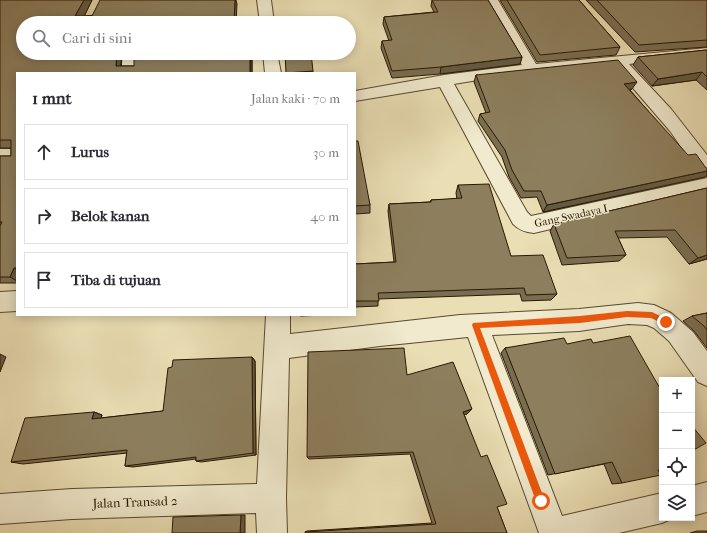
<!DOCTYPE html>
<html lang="id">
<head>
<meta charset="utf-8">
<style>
  :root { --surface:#fff; --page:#f2f2f3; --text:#2b2b33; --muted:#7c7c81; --line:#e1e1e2 }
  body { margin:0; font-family:"IM FELL French Canon",serif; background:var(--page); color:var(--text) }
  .controls { position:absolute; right:12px; bottom:12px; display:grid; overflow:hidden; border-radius:0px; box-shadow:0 2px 10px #0003 }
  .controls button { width:36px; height:36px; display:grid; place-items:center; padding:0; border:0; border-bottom:1px solid var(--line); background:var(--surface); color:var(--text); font:20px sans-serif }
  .stop { position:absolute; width:12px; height:12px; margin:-9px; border:3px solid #ea580c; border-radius:50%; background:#fff }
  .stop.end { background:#ea580c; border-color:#fff; box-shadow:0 1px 4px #0008 }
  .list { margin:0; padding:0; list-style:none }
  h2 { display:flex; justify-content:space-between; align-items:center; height:52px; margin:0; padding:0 16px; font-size:17px }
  h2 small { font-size:13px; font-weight:400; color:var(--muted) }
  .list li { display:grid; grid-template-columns:26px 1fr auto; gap:12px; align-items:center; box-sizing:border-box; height:56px; margin:0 8px 8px; padding:0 8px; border:1px solid var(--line); border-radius:0px }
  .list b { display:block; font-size:15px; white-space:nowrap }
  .list em { font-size:13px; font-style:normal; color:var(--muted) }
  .icon { flex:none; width:22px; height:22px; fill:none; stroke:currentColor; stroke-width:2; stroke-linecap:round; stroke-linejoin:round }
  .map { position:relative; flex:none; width:707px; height:533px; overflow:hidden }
  .search { position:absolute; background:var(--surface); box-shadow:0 2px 10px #0003; left:16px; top:16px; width:340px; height:44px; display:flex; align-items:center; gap:10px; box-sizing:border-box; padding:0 14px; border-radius:22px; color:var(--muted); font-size:15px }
  .panel { position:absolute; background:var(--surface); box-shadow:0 2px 10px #0003; left:16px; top:72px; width:340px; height:244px; border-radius:0px }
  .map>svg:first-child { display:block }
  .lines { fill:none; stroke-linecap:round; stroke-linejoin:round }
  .minor-casing { stroke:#584a2e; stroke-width:2 }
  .minor { fill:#f1eace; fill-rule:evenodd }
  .wall { fill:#796d51; stroke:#281801 }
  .shaded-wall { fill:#635942; stroke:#281801 }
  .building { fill:#8d7f5e; stroke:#281801 }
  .route { fill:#ea580c }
  .labels { text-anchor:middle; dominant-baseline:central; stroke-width:3; stroke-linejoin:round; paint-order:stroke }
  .street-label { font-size:11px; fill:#281801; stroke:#f1eace }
  .near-street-label { font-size:13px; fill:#281801; stroke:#f1eace }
</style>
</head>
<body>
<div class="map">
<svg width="707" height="533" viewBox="0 0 707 533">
  <rect width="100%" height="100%" fill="#eadeb4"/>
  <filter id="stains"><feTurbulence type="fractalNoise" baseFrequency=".005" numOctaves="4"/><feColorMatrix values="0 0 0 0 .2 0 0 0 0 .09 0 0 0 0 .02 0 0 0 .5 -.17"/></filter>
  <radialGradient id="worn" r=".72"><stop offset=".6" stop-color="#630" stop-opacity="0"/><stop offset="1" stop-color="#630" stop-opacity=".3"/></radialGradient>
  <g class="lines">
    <defs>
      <g id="minor">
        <path d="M257 0H271L274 23H260Z"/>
        <path d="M484 0H498L536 64 707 48V56L629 64 671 109 707 155V176L700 174 670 131 614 66 490 78 454 84 527 212 531 216 707 178V192L534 233C525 232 519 230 513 224L440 87 355 101V91L444 75 522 65Z"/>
        <path d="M123 53H137V73H121Z"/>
        <path d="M263 53H277L281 73H265Z"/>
        <rect x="0" y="149" width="17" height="14"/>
        <path d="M17 291V311L0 312V292Z"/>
        <path d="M638 303 654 305 671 313 693 332 707 351V386L698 382 669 341 654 328 647 325 628 324 579 331 492 335 562 516 662 493V518H673L662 523 619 533H539L468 337 380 346 289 358 286 498 287 533H257L256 513 72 519 0 524V494L72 489 257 484 266 315H290V334L460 315 579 309Z"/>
        <path d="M707 482V512L692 516V486Z"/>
      </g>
    </defs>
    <use href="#minor" class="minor-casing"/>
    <use href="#minor" class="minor"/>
  </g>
  <g class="wall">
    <path d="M0 0H92L84 16 237 4 23 23 122 53 121 66H134L252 55V73H17V283H0V156H11V148H0Z"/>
    <path d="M432 0H488L522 57 520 64 440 74 392 78 381 48 382 41H389L383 24 384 17 434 12 431 6Z"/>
    <path d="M500 0H579L620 47 616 55 537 62Z"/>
    <path d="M586 0H707V47L635 52Z"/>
    <path d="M707 50V90L696 80 652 86 633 65 638 57Z"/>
    <path d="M313 71V73H286Z"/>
    <path d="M476 75 632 89 630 90 705 177 543 212 537 197 521 198 509 177 502 157 478 121 480 114 486 113 474 82Z"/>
    <path d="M355 141 370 205V213L355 214Z"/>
    <path d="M458 185 511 256 557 294 551 300 522 301 520 294 378 299V306L355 307V264L394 262 388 211 389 204 430 202 431 200 457 199 456 193Z"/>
    <path d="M707 188V259L689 264 667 237 618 238 626 255 619 261 562 265 550 231 554 224Z"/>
    <path d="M707 313V348L694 331 683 321 692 316Z"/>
    <path d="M300 315H325L300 316Z"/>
    <path d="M567 344 622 483 612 484 604 464 548 475 501 353 505 348Z"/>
    <path d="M252 357 255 361 256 455 201 462 196 461V459L133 467 125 466 127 453 23 464 11 462 94 412 102 415 101 418 163 411Z"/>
    <path d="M407 375 467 414H464L497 507 507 533 305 532 307 531 432 523 410 454 309 459 307 457Z"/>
    <path d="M697 531H707V533H690Z"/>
  </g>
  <g class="shaded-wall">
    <path d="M84 0H92L81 23 75 16Z"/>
    <path d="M235 0H236L237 4 236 23H234Z"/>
    <path d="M117 53H122L120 73 116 66Z"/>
    <rect x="250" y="53" width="2" height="20"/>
    <path d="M522 57 520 64 440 74 441 67Z"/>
    <path d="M702 72 696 80 652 86 658 79Z"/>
    <path d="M637 82 632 89 620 91 624 84Z"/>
    <path d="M707 171V175L705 177 543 212 547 205Z"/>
    <path d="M707 255V259L689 264 698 258Z"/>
    <path d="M14 268 17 270V281L10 277Z"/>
    <path d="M0 354 6 357 0 372Z"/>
    <path d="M252 357 255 361 256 455 253 453Z"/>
    <path d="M472 409 467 414 459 416 463 412Z"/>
    <path d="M94 412 102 415 100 422 92 419Z"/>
    <path d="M241 515H245V533H240Z"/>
  </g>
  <g class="building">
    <path d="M0 0H84L75 16H92L100 0H235L234 23H23V53H117L116 66H134V53H250V73H17V268H14L10 277H0V226L2 222H0V156H11V140H0Z"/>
    <path d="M432 0H488L522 57 441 67 392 71 382 41 392 40 384 17 438 12Z"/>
    <path d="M507 0H579L620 47 540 55Z"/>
    <path d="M597 0H707V40L639 45Z"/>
    <path d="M707 50V77L702 72 658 79 638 57Z"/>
    <path d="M285 53H311L313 71 286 73Z"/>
    <path d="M618 60 637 82 624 84 688 155 696 154 706 168H707V171L547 205 541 191H524L512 170 505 150 480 114 490 112 476 75Z"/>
    <path d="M355 141H358L370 205 355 206Z"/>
    <path d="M489 184 511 256 543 255 557 294 526 295 524 288 378 293 379 301H355V264L396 262 389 204 431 202V200L462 198 458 185Z"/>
    <path d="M707 188V255L698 258 675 230 615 231 626 255 567 258 554 224Z"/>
    <path d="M707 313V330L704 326 692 316Z"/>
    <path d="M630 336 658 385 662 390V468L658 470 661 475 622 483 612 462 555 474 505 348 564 338 567 344 591 339 593 343Z"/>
    <path d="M404 348 407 375 453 362 472 409 463 412 481 457 487 455 507 504 497 507 507 533H305V532L436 524 413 452 307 457 308 352Z"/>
    <path d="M252 357 253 453 196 461V457L125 466 127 450 11 462 25 418 94 412 92 419 163 411 168 368 172 367 173 360Z"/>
    <path d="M692 426 706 443 692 451Z"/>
    <path d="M241 515 240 533H172L173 517Z"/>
  </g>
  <path class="route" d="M627 311 652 312 668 320 669 322 666 325 651 318 627 317 580 323 480 328 545 501 544 504 541 505 537 504 472 325 473 323 580 316Z"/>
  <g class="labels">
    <g class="street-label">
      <text transform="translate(571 216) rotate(-12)">Gang Swadaya I</text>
    </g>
    <g class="near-street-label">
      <text transform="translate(135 502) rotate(-2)">Jalan Transad 2</text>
    </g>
  </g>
  <rect width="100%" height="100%" filter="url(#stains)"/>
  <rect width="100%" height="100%" fill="url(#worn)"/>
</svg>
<div class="controls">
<button>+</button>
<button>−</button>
<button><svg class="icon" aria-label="locate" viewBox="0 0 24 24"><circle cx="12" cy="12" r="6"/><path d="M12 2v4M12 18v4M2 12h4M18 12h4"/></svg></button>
<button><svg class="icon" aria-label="layers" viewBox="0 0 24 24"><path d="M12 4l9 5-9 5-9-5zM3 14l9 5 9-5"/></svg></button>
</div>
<div class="stop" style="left:541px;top:501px"></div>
<div class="stop end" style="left:666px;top:322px"></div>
<div class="search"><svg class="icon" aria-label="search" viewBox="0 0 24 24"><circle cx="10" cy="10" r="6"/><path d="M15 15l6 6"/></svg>Cari di sini</div>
<section class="panel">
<h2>1 mnt<small>Jalan kaki · 70 m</small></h2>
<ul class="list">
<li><svg class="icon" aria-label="ahead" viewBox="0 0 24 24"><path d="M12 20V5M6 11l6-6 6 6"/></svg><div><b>Lurus</b></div><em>30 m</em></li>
<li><svg class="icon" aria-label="right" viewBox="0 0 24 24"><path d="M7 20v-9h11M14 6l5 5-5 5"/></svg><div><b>Belok kanan</b></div><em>40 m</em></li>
<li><svg class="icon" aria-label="arrive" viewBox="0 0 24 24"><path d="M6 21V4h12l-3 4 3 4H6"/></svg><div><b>Tiba di tujuan</b></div></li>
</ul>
</section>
</div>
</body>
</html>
